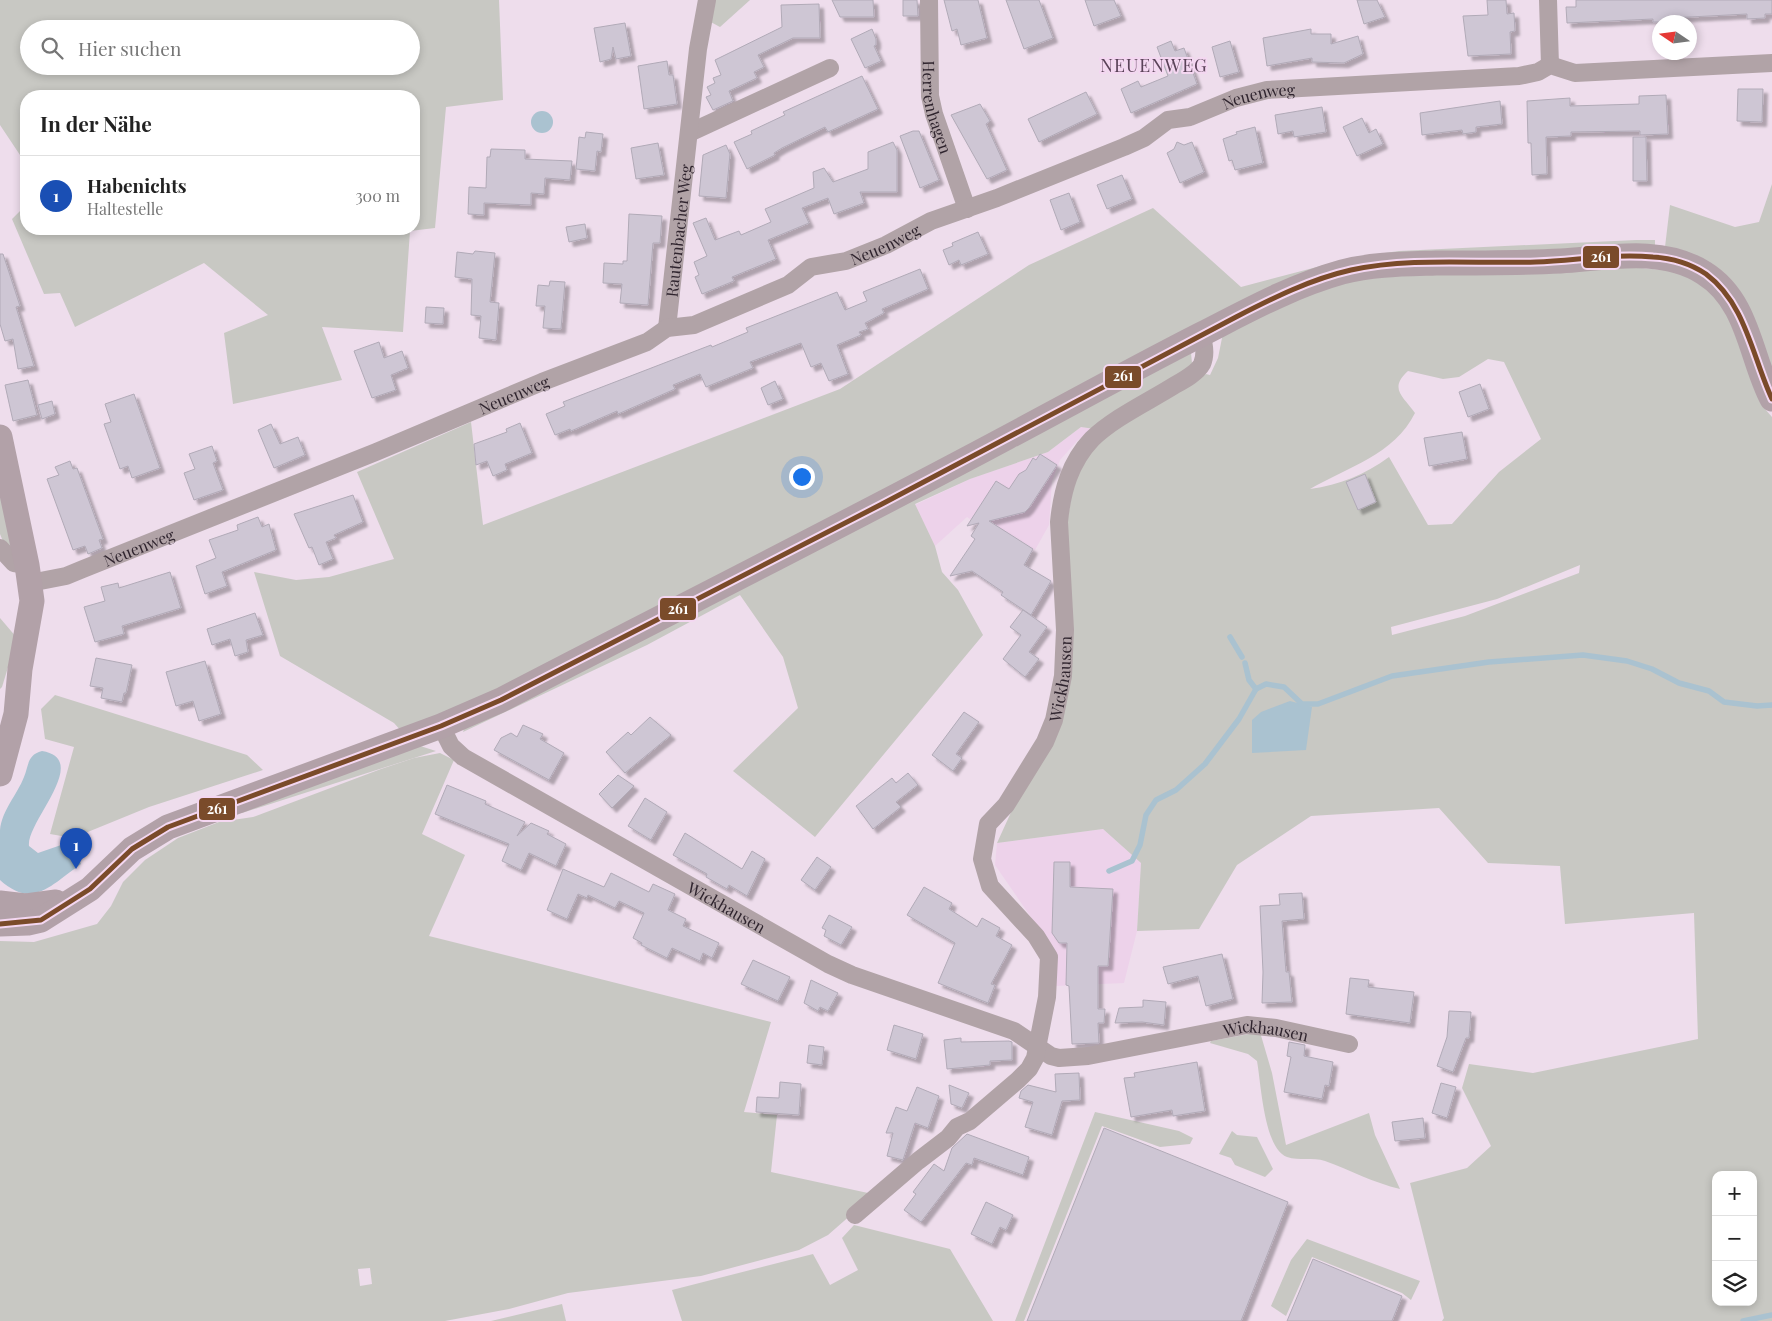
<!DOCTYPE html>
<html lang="de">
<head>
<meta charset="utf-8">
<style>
  :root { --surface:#fff; --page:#f2f2f2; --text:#222; --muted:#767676; --line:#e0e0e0; --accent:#726570 }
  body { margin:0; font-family:"Playfair Display",serif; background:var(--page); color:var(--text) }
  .controls { position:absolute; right:15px; bottom:15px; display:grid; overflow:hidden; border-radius:10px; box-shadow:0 2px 8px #0003 }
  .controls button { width:45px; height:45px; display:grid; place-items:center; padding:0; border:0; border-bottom:1px solid var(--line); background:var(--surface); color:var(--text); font:25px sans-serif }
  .compass { position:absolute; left:1652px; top:15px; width:45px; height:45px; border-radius:50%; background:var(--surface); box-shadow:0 2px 8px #0003; rotate:283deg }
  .you { position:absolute; left:801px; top:476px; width:18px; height:18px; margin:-12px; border:4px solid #fff; border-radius:50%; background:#1a73e8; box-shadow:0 0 0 8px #1a73e833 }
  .badge { display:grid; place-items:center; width:32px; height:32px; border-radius:50%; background:var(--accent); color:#fff; font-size:16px; font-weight:700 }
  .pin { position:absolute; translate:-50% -41px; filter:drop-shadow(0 1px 2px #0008) }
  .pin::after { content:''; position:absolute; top:26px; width:18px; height:15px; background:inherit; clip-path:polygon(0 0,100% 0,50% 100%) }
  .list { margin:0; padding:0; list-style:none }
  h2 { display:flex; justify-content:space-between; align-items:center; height:65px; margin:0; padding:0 20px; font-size:21px }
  h2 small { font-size:16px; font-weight:400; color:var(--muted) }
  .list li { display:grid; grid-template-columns:32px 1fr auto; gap:15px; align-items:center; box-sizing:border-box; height:80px; padding:0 20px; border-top:1px solid var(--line) }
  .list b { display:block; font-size:19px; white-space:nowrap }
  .list p { margin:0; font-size:16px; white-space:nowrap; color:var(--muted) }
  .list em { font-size:16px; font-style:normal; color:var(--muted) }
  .icon { flex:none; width:28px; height:28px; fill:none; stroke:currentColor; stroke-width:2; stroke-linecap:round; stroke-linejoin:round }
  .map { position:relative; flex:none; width:1772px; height:1321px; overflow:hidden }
  .search { position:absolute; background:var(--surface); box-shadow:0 2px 8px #0003; left:20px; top:20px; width:400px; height:55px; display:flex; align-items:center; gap:12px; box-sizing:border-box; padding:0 18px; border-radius:28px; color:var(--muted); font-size:19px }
  .panel { position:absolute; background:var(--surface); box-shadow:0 2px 8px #0003; left:20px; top:90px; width:400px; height:145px; border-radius:20px }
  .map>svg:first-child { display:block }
  .built { fill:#edd2ea }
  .green { fill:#c8c8c3; fill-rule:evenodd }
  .water { fill:#aac2d0 }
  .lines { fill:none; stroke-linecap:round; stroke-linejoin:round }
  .stream { stroke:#aac2d0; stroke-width:5.5 }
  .building { fill:#cec6d4; stroke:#b1aab7; filter:url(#shadow) }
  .street { stroke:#b1a3a7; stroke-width:18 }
  .secondary { stroke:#b2a1a8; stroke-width:25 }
  .bus-1-casing { stroke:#f4d7f1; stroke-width:9 }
  .bus-1 { stroke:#7a4b2a; stroke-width:5 }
  .labels { text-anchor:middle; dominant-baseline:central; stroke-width:4; stroke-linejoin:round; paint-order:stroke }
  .street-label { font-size:16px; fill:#2f242e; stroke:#f4d7f1 }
  .neighbourhood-label { font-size:18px; letter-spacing:1px; fill:#5a4258; stroke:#f4d7f1 }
  .line-badge { stroke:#f4d7f1; stroke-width:2 }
  .badge-label { font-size:14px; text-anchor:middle; font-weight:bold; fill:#fff }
</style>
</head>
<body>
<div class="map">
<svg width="1772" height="1321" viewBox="0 0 1772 1321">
  <defs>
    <filter id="shadow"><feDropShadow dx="4.5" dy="4.5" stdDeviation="1" flood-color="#0004"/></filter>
  </defs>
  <rect width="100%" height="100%" fill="#eeddec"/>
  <g class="built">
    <path d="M1081 427 1095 429 1078 440 1060 460 1052 481 1049 525 1035 550 1013 536 983 528 967 517 935 546 915 505 970 479 1048 452Z"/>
    <path d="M1103 829 1141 863 1137 931 1124 983 1055 986V952L995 865 997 843Z"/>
  </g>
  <g class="green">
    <path d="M0 0H499L503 100 446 107 435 228 410 231 403 332 322 327 342 380 233 404 224 333 268 315 204 263 75 327 60 293 44 294 12 219 26 205V229H414V96H26V164L0 125ZM29 29H411V66H29Z"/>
    <path d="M712 0H750L720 27 707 20Z"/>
    <path d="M1772 184V375L1757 329 1665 247 1670 205 1735 227 1759 222Z"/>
    <path d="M1153 208 1241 287 1355 257 1399 251 1636 240H1655V245L1367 259 507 688 402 732 394 723 280 656 254 572 296 580 329 577 394 559 357 472 471 422 483 525 840 389 1029 265Z"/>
    <path d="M1609 265 1685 272 1721 299 1765 409 1772 417V1321H1442L1444 1318 1410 1183 1467 1168 1491 1146 1462 1088 1469 1064 1533 1073 1698 1039 1694 913 1565 924 1560 866 1488 863 1439 808 1311 816 1237 865 1199 929 1137 931 1141 863 1103 829 997 843 1024 784 1058 720 1067 523C1070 505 1072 487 1079 470 1099 426 1166 397 1206 374L1210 375 1218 358 1223 333 1318 288 1393 272ZM1488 359 1504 362 1541 439 1499 472 1452 524 1428 525 1389 457C1364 475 1340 485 1310 489 1348 467 1394 455 1415 413 1404 397 1388 389 1408 371L1443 379 1459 377ZM1580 565 1579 573 1465 616 1392 635 1391 627 1497 599ZM1716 1175H1753V1302H1716Z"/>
    <path d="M1191 353 1192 363 1187 371 1095 429 1081 427 1048 452 970 479 915 504 935 546 942 572 958 590 983 635 815 837 733 771 798 708 783 657 740 595 647 645 463 732 464 729Z"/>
    <path d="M0 479 15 549 4 544 0 534Z"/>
    <path d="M0 618 17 638 2 687 0 689Z"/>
    <path d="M55 695 247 755 263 770 149 807 73 838 50 834 74 747 45 739 41 709Z"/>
    <path d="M417 745 436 751 242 813H228Z"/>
    <path d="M440 753 454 760 422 834 465 855 429 936 771 1022 744 1112 777 1115 771 1172 868 1193 860 1207 828 1235 799 1250 701 1276 568 1293 509 1309 445 1321H0V941L34 942 97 924 111 906 123 882 145 860 178 838 219 822 253 817 381 769 414 758ZM370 1268 372 1284 360 1286 358 1269Z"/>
    <path d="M1260 1032 1272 1073 1286 1145 1369 1113 1375 1135 1400 1189C1374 1183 1350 1170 1325 1161 1313 1157 1299 1161 1287 1157 1264 1149 1261 1083 1257 1061L1248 1054 1210 1043 1211 1041Z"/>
    <path d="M1095 1112 1179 1131 1193 1138 1190 1144 1160 1147 1102 1126 1024 1321H1015Z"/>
    <path d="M1232 1131 1237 1135 1257 1137 1273 1169 1265 1177 1235 1165 1231 1158 1219 1154Z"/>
    <path d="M854 1225 950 1249 993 1321H682L672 1290 813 1254 830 1285 858 1270 842 1238Z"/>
    <path d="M1307 1239 1420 1281 1411 1300 1402 1293 1312 1257 1286 1316 1271 1306 1291 1260Z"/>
    <path d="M562 1304 566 1321H491Z"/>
  </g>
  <g class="water">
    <circle cx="542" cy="122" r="11"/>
    <path d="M1290 701 1312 707 1306 750 1252 753V720L1261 712Z"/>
    <path d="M42 751C92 759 26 822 29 846L38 853 64 844 76 850 81 864C52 884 33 910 0 880 0 864 0 846 0 830 2 810 17 795 24 777 29 765 27 755 42 751Z"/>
  </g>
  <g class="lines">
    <g class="stream">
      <path d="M1230 637 1242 657"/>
      <path d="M1245 663 1249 680 1256 689"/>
      <path d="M1109 871 1132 861 1140 845 1146 815 1156 800 1176 790 1205 764 1239 719 1256 689 1266 684 1284 687 1302 704H1318L1392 676 1489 662 1583 655 1627 661 1652 669 1679 683 1709 691 1724 702 1757 706 1772 705"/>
      <path d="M1743 1321 1772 1315"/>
    </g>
  </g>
  <g class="building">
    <path d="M832 0H873L874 17H840Z"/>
    <path d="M903 0H917L918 16H903Z"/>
    <path d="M944 0H978L987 38 961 45 957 29 952 31Z"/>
    <path d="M1006 0H1039L1053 38 1024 49Z"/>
    <path d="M1085 0H1114L1121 16 1094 26Z"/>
    <path d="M1357 0H1377L1385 17 1364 24Z"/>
    <path d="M1487 0H1506L1507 14 1514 13 1515 31 1510 32 1511 54 1468 56 1463 16 1488 15Z"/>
    <path d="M1576 0H1772V14H1765V18L1747 19V14L1671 18V22H1653V19L1567 23 1566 7H1576Z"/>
    <path d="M819 4 820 38H793L758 55 764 67 754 72 757 78 729 91 733 101 713 110 706 97 711 95 707 87 715 83 713 78 721 75 715 60 782 27 781 5Z"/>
    <path d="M625 23 631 56 616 59 613 47 611 59 600 62 594 28Z"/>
    <path d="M872 29 876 39V45L874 46 881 61 865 68 851 39Z"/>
    <path d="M1311 29V34H1331V44L1358 36 1363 54 1344 63 1312 62V58L1267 66 1263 38Z"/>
    <path d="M1171 41 1175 51 1184 48 1197 84 1131 113 1121 89 1138 81 1141 87 1168 76 1157 47Z"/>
    <path d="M1230 41 1239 72 1220 77 1212 47Z"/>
    <path d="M667 61 669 75H673L677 104 644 109 638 66Z"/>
    <path d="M862 76 878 109 828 132 825 127 782 148 774 153 775 155 747 169 734 142 752 134 751 131 785 115 783 112Z"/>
    <path d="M1738 89H1763L1762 122 1737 121Z"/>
    <path d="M1086 92 1097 114 1039 142 1028 119Z"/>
    <path d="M1666 95 1668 134 1640 135V131L1571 132V136L1546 137 1547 174 1532 175 1531 143H1528L1527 101 1570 98V106L1639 104V96Z"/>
    <path d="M1500 101 1502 124 1476 127V132L1463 134 1462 130 1422 135 1420 113Z"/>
    <path d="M980 104 990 121 986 124 1007 170 987 179 951 115Z"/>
    <path d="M1322 107 1326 132 1294 137 1293 131 1278 134 1275 115Z"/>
    <path d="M1362 118 1369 133 1376 129 1383 144 1357 156 1343 127Z"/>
    <path d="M1255 127 1263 163 1235 170 1232 160 1229 161 1223 139 1237 134 1236 132Z"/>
    <path d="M913 131H919L939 180 920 188 900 136Z"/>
    <path d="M586 132 603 134 601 152 597 151 595 171 576 169 579 137 585 138Z"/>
    <path d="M1633 137H1646L1647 181H1633Z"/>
    <path d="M893 142 897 150V192H860L864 203 834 214 828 198 802 208 809 223 768 240 776 259 732 277 734 281 702 294 695 277 699 275 694 262 707 256 693 223 706 218 715 240 739 231 741 235 771 222 765 209 814 188 813 172 824 168 833 182 868 169V152Z"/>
    <path d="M1177 142 1184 145 1192 142 1204 172 1180 183 1167 153 1174 149Z"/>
    <path d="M658 143 664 175 636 179 631 148Z"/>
    <path d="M726 145 730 154 726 198 699 196 703 155Z"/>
    <path d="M491 149 525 150V159L572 161 570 180 545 178 544 194 531 193V205L484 203V215L468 214 469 187 486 188 487 157H490Z"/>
    <path d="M1122 175 1132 199 1107 209 1097 185Z"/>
    <path d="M1069 193 1080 222 1061 230 1050 200Z"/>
    <path d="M629 214 662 216 660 243H653L648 305 620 303 622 284 603 283 604 263 623 264V261H627Z"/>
    <path d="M585 224 587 238 569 242 566 227Z"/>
    <path d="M978 232 988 254 961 265 959 260 949 265 943 250 953 246 952 243Z"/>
    <path d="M475 251 495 253 490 302 499 303 496 340 479 338 481 316 471 315 472 279 455 277 457 252 473 254Z"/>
    <path d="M0 254H3L20 306 16 307 34 366 18 369 13 339 5 341 0 324Z"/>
    <path d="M920 269 928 289 882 309 884 313 865 323 868 329 859 332 861 335 837 345 848 374 829 381 821 363 811 367 801 343 750 362 753 368 706 387 700 374 673 385 675 389 618 414 617 411 571 431 570 429 555 435 546 414 565 406 563 402 711 345 712 347 748 332 746 328 837 292 845 310 867 301 863 292Z"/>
    <path d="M550 281 565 282 561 329 543 328 545 306H536L538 285 549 286Z"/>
    <path d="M426 307 444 308 443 324 425 323Z"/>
    <path d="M379 342 384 358 402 351 408 368 391 375 396 390 372 398 354 351Z"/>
    <path d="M28 380 37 415 13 421 5 385Z"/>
    <path d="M775 381 783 399 768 405 761 388Z"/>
    <path d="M1480 384 1489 409 1468 417 1459 392Z"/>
    <path d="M134 394 160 468 132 478 128 466 120 469 104 424 111 422 105 404Z"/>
    <path d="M52 401 55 414 42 419 38 405Z"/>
    <path d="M520 423 532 453 505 464 507 470 493 476 487 461 476 465 474 444 507 432 506 429Z"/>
    <path d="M271 424 280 444 298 437 305 455 274 468 258 430Z"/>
    <path d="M1462 432 1467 459 1429 466 1424 438Z"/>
    <path d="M212 446 217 461 213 463 223 490 194 500 184 473 195 469 189 454Z"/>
    <path d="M1040 454 1057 465 1029 508 1025 512 989 521 1033 549 1024 565 1051 581 1031 615 1001 595 1003 592 972 571 950 576 975 539 971 536 979 523 967 526 996 481 1009 489 1019 474 1026 470 1033 458 1036 460Z"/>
    <path d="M70 461 73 469 77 468 103 539 99 540 102 548 88 554 85 546 73 550 47 479 59 475 55 467Z"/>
    <path d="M1365 474 1376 502 1358 510 1346 482Z"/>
    <path d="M353 495 363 522 334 535 336 538 326 542 333 559 319 565 312 547 309 548 294 514Z"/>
    <path d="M258 517 262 527 269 524 276 550 222 572 227 586 205 594 196 566 216 558 209 540 238 530 237 525Z"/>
    <path d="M170 572 181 608 122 626 124 634 95 642 84 607 105 601 101 587 118 583 119 588Z"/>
    <path d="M1023 610 1047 627 1029 652 1039 659 1025 677 1003 659 1021 635 1010 627Z"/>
    <path d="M255 613 263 635 246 640 248 652 235 656 230 639 212 645 207 629Z"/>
    <path d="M96 658 132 665 126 693H124L122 702 101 698 103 688 90 686Z"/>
    <path d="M205 661 221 714 199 721 193 701 176 706 166 672Z"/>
    <path d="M964 712 979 722 956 754 962 758 953 771 932 755Z"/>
    <path d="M650 717 671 735 625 773 606 752 628 732 631 735Z"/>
    <path d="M523 725 543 734 540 739 564 753 549 780 494 750 501 738 511 733 517 737Z"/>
    <path d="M908 773 918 785 896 802 901 807 873 829 856 806 892 778 896 783Z"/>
    <path d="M618 775 634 786 612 808 599 794Z"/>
    <path d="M447 785 486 801 485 804 525 822 517 836 531 823 549 831 547 834 566 844 556 866 529 853 521 870 502 861 509 844 435 814Z"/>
    <path d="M645 798 667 812 651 840 628 826Z"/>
    <path d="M685 833 742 869 752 851 765 859 747 896 729 885 727 889 706 877 707 874 673 855Z"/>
    <path d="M817 857 831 867 815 890 801 880Z"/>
    <path d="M1054 862H1070V887L1113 889 1108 966H1098V1009H1105L1104 1023H1098L1099 1043 1072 1044 1069 986 1066 985 1067 943H1059L1052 933Z"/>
    <path d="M563 869 604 887 611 873 649 892 653 884 675 894 668 910 686 919 683 926 719 943 712 958 703 953 700 961 672 948 667 958 641 945 642 943 633 938 644 913 619 901 615 908 588 895 587 898 578 894 567 919 547 910Z"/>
    <path d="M924 887 952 903 949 909 977 927 982 918 1000 928 996 936 1012 945 991 984 995 985 988 1003 938 983 955 943 907 915Z"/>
    <path d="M1302 893 1304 919 1282 921 1286 972H1289L1292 1002 1262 1003 1263 972 1260 906 1280 905 1279 894Z"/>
    <path d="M829 915 852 927 841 945 824 936 826 930 822 928Z"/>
    <path d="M1222 954 1233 999 1206 1006 1198 976 1168 984 1163 967Z"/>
    <path d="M753 960 790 977 778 1001 741 984Z"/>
    <path d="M1350 978 1369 980 1368 987 1414 992 1410 1023 1346 1014Z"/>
    <path d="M811 980 838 993 828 1011 820 1007 818 1011 804 1003Z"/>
    <path d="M1143 1000 1166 1002 1164 1025 1142 1022 1115 1023 1119 1008 1143 1007Z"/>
    <path d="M1449 1011 1471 1012 1469 1038H1466L1453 1072 1437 1066 1447 1037Z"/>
    <path d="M894 1025 923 1034 916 1059 887 1050Z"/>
    <path d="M961 1038V1042L1009 1041 1012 1042V1060L990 1061V1065L947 1069 944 1040Z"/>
    <path d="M1289 1042 1305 1045 1304 1056 1333 1062 1329 1086 1325 1085 1322 1099 1284 1092 1291 1057 1287 1056Z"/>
    <path d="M809 1045 824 1047 822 1065 807 1063Z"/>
    <path d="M1197 1062 1205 1111 1173 1116 1172 1110 1131 1117 1124 1078 1135 1077 1134 1073Z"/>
    <path d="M1079 1073 1080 1100 1062 1101 1052 1135 1025 1127 1033 1102 1019 1098 1021 1091 1028 1085 1056 1092 1055 1074Z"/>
    <path d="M780 1082 801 1084 799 1115 756 1112 757 1097 779 1098Z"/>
    <path d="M1441 1083 1456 1087 1447 1118 1432 1113Z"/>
    <path d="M949 1085 969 1093 962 1108 951 1104Z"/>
    <path d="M917 1087 939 1096 928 1128 915 1123 903 1160 887 1156 893 1133H886L896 1107 907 1111Z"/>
    <path d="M1423 1118 1425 1138 1395 1141 1392 1122Z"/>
    <path d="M1104 1128 1288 1202 1241 1321H1027Z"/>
    <path d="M967 1134 1029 1157 1023 1175 974 1158 972 1165 966 1163 921 1222 904 1210 916 1194 913 1192 934 1164 944 1171 952 1148Z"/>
    <path d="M986 1202 1013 1215 1006 1230 1000 1227 992 1244 971 1234Z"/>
    <path d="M1313 1259 1402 1296 1392 1321H1287Z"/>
  </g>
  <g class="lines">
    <g class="street">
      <path id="s1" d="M929 0 930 96 934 114 967 209"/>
      <path d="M1548 0 1550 65"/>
      <path d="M689 133 830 68"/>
      <path id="s2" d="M667 328 698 49 707 0"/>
      <path d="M0 548 14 563 27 565"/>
      <path id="s3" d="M30 583 66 576 83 569 376 452 542 382 647 342 667 328 694 325 788 285 811 267 846 261 886 245 931 221 997 198 1124 147 1144 138 1168 120 1190 117 1236 98 1267 90 1519 76 1538 72 1550 65 1575 73 1772 63"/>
      <path id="s4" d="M441 726 451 746 463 757 828 964 852 975 1014 1031 1051 1056 1059 1058 1088 1056 1247 1025 1276 1028 1349 1044"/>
      <path id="s5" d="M855 1215 918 1161 948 1138 957 1127 970 1121 1018 1080 1029 1069 1035 1058 1047 997 1049 957 1036 936 990 886 982 859 988 824 1006 805 1045 742 1054 720 1063 676 1065 630 1059 522C1062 491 1070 462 1092 439 1115 417 1148 402 1175 385 1184 380 1197 373 1202 364 1206 355 1204 343 1201 334"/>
    </g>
    <g class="secondary">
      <path d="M0 437 27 565 32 601 20 669 16 714 0 774"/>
      <path d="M0 903 26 906 56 902"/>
      <path d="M0 924 28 923 41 920 90 889 132 849 168 827 441 726 501 700C670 612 840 527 1008 437 1072 403 1137 367 1202 334 1247 311 1292 286 1342 272 1373 264 1404 264 1436 263 1478 263 1519 263 1561 261 1607 258 1662 246 1704 273 1749 301 1750 357 1772 399"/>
    </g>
    <defs>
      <path id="bus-1" d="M0 924 41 920 90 889 132 849 168 827 441 726 501 700 882 504 1236 317C1273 298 1311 279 1351 270 1411 257 1475 264 1536 262 1574 261 1614 253 1653 257 1671 258 1691 264 1706 274 1746 304 1752 356 1772 399"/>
    </defs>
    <use href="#bus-1" class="bus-1-casing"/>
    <use href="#bus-1" class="bus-1"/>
  </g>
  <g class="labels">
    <g class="street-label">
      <text stroke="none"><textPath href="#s3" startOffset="1329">Neuenweg</textPath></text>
      <text stroke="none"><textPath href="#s1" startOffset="108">Herrenhagen</textPath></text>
      <text stroke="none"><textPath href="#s2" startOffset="98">Rautenbacher Weg</textPath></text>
      <text stroke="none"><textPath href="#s3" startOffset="924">Neuenweg</textPath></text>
      <text stroke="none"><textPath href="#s3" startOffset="520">Neuenweg</textPath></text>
      <text stroke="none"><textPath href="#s3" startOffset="115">Neuenweg</textPath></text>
      <text stroke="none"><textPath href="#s5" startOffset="665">Wickhausen</textPath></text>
      <text stroke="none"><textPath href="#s4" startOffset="342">Wickhausen</textPath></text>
      <text stroke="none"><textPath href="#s4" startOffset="919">Wickhausen</textPath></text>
    </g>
    <g class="neighbourhood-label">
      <text x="1154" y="65">NEUENWEG</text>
    </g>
  </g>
  <g class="line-badge">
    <rect x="1582" y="245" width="38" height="24" rx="5" fill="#7a4b2a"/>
    <rect x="1104" y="365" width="38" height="24" rx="5" fill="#7a4b2a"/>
    <rect x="659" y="597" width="38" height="24" rx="5" fill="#7a4b2a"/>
    <rect x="198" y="797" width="38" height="24" rx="5" fill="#7a4b2a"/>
  </g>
  <g class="badge-label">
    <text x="1601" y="262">261</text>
    <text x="1123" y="381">261</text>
    <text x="678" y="614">261</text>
    <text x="217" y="814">261</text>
  </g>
</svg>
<div class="controls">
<button>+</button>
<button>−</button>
<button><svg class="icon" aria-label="layers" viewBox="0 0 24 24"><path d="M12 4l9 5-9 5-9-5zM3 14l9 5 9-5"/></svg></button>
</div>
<svg class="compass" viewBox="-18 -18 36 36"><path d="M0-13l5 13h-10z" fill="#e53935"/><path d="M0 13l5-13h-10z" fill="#767676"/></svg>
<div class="you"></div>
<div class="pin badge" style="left:76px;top:869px;background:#1a4fb4">1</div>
<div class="search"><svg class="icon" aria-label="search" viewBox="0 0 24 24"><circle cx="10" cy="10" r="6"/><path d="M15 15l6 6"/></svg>Hier suchen</div>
<section class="panel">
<h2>In der Nähe<small></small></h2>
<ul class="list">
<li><span class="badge" style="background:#1a4fb4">1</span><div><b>Habenichts</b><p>Haltestelle</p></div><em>300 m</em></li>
</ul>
</section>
</div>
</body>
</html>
